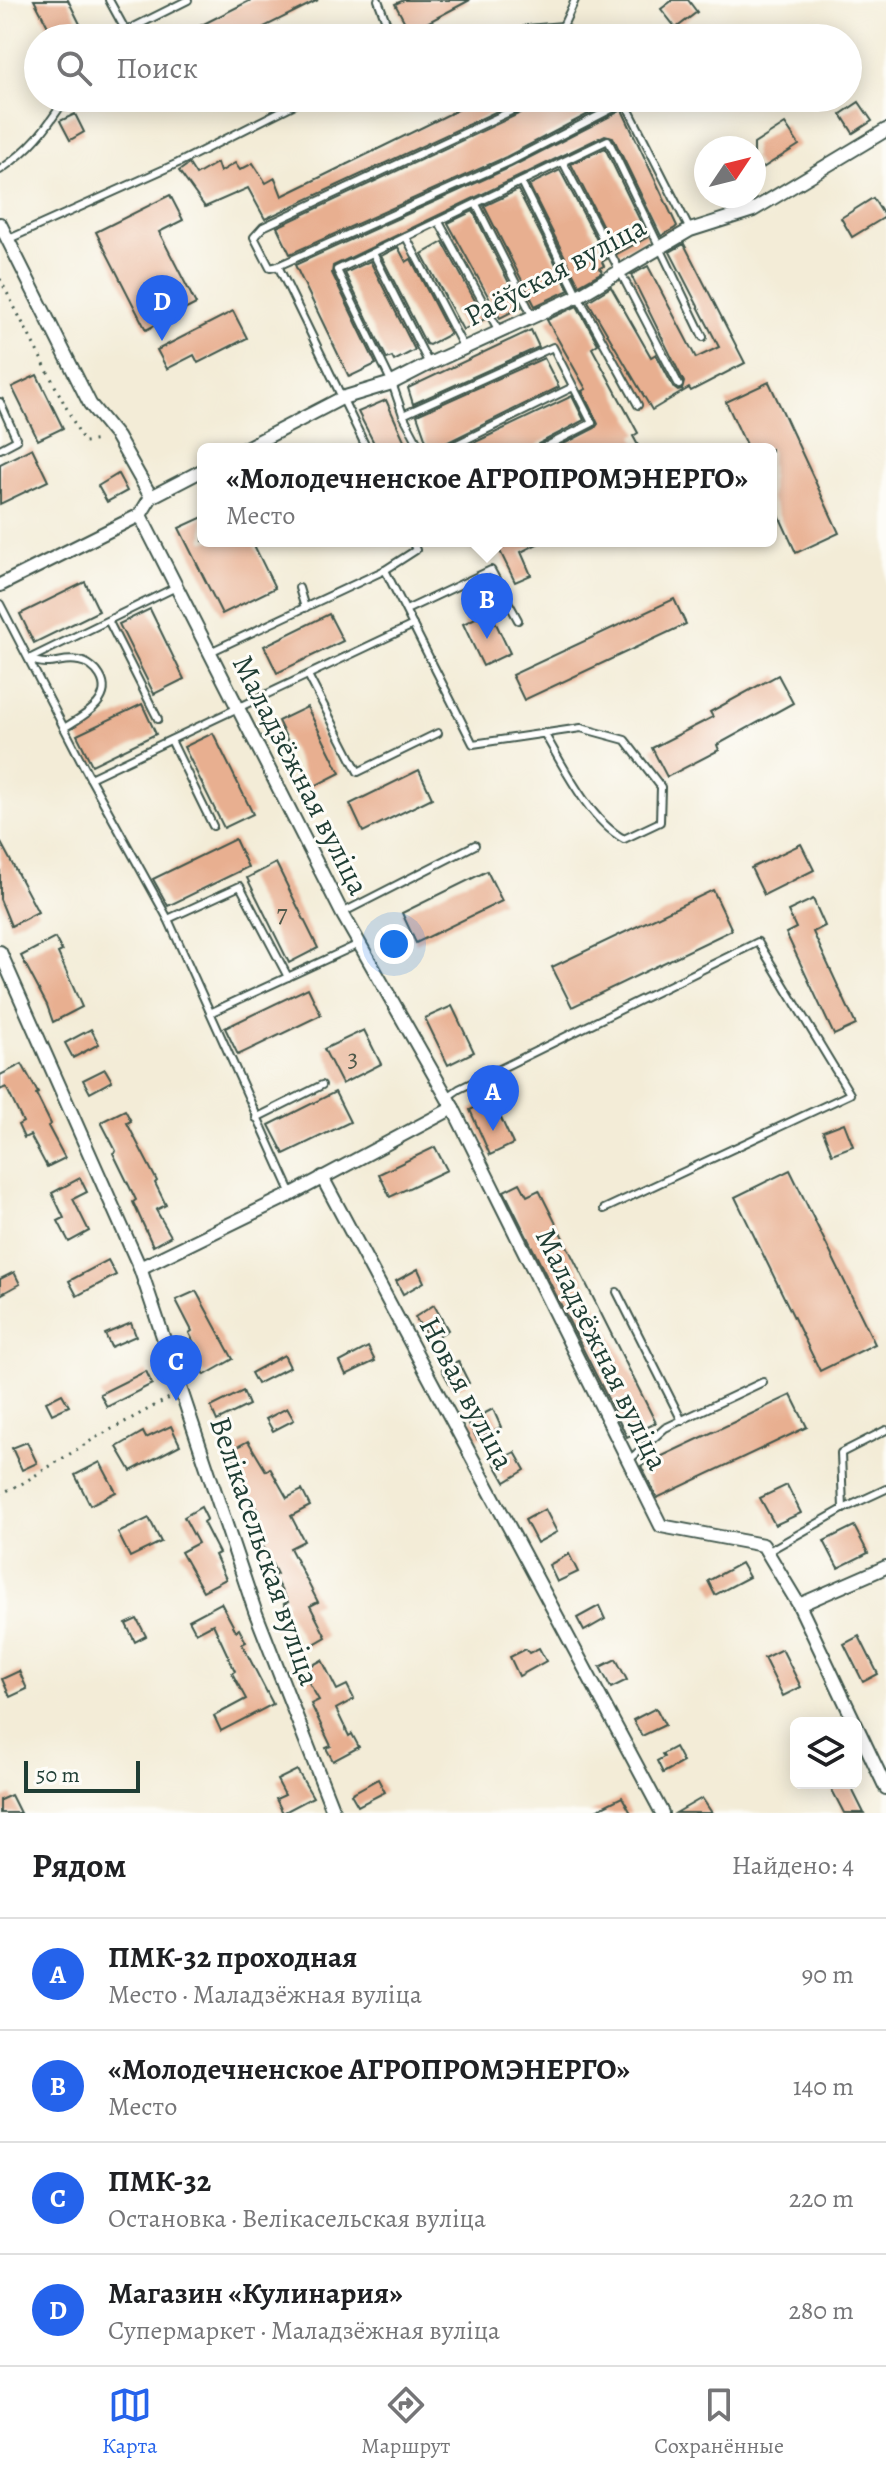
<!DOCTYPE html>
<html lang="ru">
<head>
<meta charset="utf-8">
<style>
  :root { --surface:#fff; --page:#f6f6f6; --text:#202124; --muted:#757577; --line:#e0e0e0; --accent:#2563eb }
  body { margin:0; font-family:Alegreya,serif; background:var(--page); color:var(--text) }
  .controls { position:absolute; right:24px; bottom:24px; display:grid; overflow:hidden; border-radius:12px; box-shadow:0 4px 20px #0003 }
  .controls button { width:72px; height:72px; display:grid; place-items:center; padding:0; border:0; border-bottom:2px solid var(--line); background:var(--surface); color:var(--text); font:40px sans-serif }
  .compass { position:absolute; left:694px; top:136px; width:72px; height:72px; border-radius:50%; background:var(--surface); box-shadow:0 4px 20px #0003; rotate:55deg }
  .scale { position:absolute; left:24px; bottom:20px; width:116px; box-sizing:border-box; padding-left:8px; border:4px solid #1f3d34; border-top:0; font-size:22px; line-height:28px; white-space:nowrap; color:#1f3d34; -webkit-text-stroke:6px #fdfcf7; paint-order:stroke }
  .you { position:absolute; left:394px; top:944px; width:28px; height:28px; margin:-20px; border:6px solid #fff; border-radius:50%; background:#1a73e8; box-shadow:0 0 0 12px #1a73e833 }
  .badge { display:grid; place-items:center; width:52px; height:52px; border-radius:50%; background:var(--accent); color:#fff; font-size:26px; font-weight:700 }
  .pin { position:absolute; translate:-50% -66px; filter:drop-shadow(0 2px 4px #0008) }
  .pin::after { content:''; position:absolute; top:42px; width:28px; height:24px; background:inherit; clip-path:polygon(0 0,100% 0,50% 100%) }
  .popup { position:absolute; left:197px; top:443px; width:580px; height:104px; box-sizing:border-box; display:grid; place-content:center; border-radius:12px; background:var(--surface); filter:drop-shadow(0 2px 6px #0005); font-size:26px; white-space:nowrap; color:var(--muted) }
  .popup b { font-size:30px; color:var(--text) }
  .popup::after { content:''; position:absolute; left:50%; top:100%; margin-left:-16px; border:16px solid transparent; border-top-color:var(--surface) }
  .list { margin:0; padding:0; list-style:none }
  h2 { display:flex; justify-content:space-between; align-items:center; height:104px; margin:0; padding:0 32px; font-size:34px }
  h2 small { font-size:26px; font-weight:400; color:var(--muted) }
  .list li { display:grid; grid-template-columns:52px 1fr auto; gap:24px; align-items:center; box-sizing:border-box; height:112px; padding:0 32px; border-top:2px solid var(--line) }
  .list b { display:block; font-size:30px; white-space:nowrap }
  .list p { margin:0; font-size:26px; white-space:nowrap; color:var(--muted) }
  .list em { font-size:26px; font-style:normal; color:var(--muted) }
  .icon { flex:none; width:44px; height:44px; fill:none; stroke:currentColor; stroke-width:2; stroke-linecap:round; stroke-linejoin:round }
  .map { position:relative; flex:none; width:886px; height:1813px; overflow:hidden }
  .search { position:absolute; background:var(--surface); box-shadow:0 4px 20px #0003; left:24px; right:24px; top:24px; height:88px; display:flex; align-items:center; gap:20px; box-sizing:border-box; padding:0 28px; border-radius:44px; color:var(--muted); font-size:30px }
  .sheet { height:552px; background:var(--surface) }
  nav { display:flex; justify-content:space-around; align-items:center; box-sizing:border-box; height:112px; border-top:2px solid var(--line); background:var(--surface); font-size:22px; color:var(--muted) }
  nav a { display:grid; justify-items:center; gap:4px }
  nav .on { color:var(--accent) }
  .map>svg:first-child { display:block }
  .building { fill:#e8af90 }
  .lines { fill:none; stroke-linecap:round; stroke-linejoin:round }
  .lane-casing { stroke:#3f574c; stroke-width:10 }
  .street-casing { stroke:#3f574c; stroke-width:16 }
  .path { stroke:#3f574c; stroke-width:3; stroke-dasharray:2 6; stroke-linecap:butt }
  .lane { stroke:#fff; stroke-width:6 }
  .street { stroke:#fff; stroke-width:12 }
  .labels { text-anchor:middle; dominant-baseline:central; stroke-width:6; stroke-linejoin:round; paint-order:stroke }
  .number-label { font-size:26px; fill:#515a4b }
  .street-label { font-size:30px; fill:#1f3d34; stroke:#fdfcf7 }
</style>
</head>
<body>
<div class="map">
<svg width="886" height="1813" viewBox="0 0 886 1813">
  <rect width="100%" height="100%" fill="#fdfcf7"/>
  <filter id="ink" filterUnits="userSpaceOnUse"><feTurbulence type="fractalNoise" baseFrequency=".0125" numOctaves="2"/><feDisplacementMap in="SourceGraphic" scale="16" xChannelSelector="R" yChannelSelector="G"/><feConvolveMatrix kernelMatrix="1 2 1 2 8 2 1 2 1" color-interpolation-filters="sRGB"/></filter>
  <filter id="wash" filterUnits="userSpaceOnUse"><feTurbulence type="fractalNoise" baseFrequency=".006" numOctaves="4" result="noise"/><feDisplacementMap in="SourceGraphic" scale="32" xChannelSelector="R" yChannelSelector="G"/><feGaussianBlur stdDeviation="1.8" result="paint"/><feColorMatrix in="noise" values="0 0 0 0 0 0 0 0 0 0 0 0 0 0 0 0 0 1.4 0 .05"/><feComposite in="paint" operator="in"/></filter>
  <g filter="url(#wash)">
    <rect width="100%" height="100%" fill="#f3ecd7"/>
    <g id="blocks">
      <g class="building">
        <path d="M34 0H68L87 38H54Z"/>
        <path d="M251 0H318L242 38H176Z"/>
        <path d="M404 0H470L410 32 395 4Z"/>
        <path d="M673 0H688L697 12 676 28 661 9Z"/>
        <path d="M482 98H525L265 219 248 188 205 207 179 171 189 164 196 175 217 163 220 172 235 163 240 170 253 163 266 183 275 178 282 196Z"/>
        <path d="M545 98 617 99 506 157 290 254 277 227 542 103Z"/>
        <path d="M859 102 872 121 853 133 841 114Z"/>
        <path d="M622 110 677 226 675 228 661 236 613 137 605 135 333 266 332 273 376 364 349 377 295 265 511 167Z"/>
        <path d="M75 114 84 132 70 140 60 121Z"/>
        <path d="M785 124 799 145 761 169 754 158V144Z"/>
        <path d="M605 148 648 237 617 254 571 164Z"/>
        <path d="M560 170 607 259 602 262 604 266 600 268 602 272 579 285 529 185Z"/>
        <path d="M518 190 569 290 535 306 484 206Z"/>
        <path d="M170 195 183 220 159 232 196 304 146 330 96 232Z"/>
        <path d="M873 198 885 217 852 237 841 218Z"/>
        <path d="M473 211 521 307 500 318 448 223Z"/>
        <path d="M443 242 485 319 463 330 422 254Z"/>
        <path d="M684 244 745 363 691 391 689 388 652 410 588 301 611 287 651 357 656 354 674 388 678 391 682 390 684 382 631 275 648 266 696 358 719 347 670 252Z"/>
        <path d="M398 247 406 262 411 259 450 334 429 345 426 344 381 256Z"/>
        <path d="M370 261 415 350 394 361 392 357 387 359 345 273Z"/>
        <path d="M577 306 598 344 592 348 638 433 633 436 640 449H554L595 428 598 424 582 391 586 389 547 320Z"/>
        <path d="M233 311 247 338 198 363 194 355 167 369 157 350Z"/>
        <path d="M531 330 539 347 413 404 408 388Z"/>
        <path d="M544 358 559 387 444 444 441 449H429L417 415Z"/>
        <path d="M37 375 63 428 38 440 12 387Z"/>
        <path d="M769 382 839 533 796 553 771 498V449H748L726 402Z"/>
        <path d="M572 396 584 420 538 444 535 449H461Z"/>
        <path d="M386 400 408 449H377L358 412Z"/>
        <path d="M32 448 48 481 0 504V464Z"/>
        <path d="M118 474 127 491 107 502 98 486Z"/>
        <path d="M203 517V541H252L275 588 222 614 179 528Z"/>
        <path d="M495 541H543L521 552 531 575 515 582Z"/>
        <path d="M85 582 99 611 34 643 20 614Z"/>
        <path d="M674 599 686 624 524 700 512 675Z"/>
        <path d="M150 609 184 679 154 694 119 624Z"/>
        <path d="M490 611 510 653 483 666 463 624Z"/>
        <path d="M329 614 343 641 277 673 264 646Z"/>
        <path d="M778 675 793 703 717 745 719 750 667 777 652 748 713 717 710 712Z"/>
        <path d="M142 704 156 734 92 765 77 735Z"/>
        <path d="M307 707 340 773 311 788 278 721Z"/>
        <path d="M213 733 253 814 224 828 184 747Z"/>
        <path d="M419 770 432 798 363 832 350 804Z"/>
        <path d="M235 839 248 867 168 906 153 879Z"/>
        <path d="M0 841 38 912 11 926 0 899Z"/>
        <path d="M801 844 814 870 764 895 751 868Z"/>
        <path d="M276 863 318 948 289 963 247 878Z"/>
        <path d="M487 871 502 901 416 943 402 913Z"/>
        <path d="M713 890 732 930 572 1007 552 967Z"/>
        <path d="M813 899 825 926 813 932 856 1025 834 1035 786 933 796 928 788 911Z"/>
        <path d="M55 938 62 951 58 953 82 1007 53 1022 47 1005 21 956Z"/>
        <path d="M308 988 321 1015 238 1055 225 1028Z"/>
        <path d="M452 1006 474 1052 448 1065 425 1018Z"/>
        <path d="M91 1029 99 1044 73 1058 65 1043Z"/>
        <path d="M364 1030 381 1064 342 1084 324 1049Z"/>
        <path d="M22 1064 38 1093 36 1094 51 1124 48 1126 65 1158 47 1167 30 1135 24 1138 18 1125 23 1122 6 1087 0 1090V1075Z"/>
        <path d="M105 1069 112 1081 90 1093 83 1080Z"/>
        <path d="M335 1092 350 1122 284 1154 269 1125Z"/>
        <path d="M487 1102 495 1118 500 1116 513 1144 490 1155 470 1110Z"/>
        <path d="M125 1110 131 1121 127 1123 157 1181 155 1183 166 1205 156 1210 171 1236 153 1246 133 1202 136 1200 113 1153 116 1151 101 1122Z"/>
        <path d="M844 1123 853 1146 832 1154 823 1131Z"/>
        <path d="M435 1147 447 1170 390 1197 379 1174Z"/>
        <path d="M790 1170 875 1344 820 1371 735 1197Z"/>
        <path d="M80 1178 87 1192 73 1199 89 1231 69 1242 58 1221 64 1218 52 1193Z"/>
        <path d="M520 1183 527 1196 539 1190 656 1423 627 1437 504 1191Z"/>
        <path d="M108 1260 116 1275 77 1296 69 1281Z"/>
        <path d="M418 1269 424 1282 403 1294 396 1281Z"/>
        <path d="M14 1272 20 1284 0 1295V1279Z"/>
        <path d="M196 1291 233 1359 205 1375 197 1361 202 1358 189 1333 192 1331 176 1300Z"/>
        <path d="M434 1305 448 1330 430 1341 415 1317Z"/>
        <path d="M131 1323 136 1336 111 1347 105 1334Z"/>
        <path d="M368 1347 375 1361 346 1375 340 1362Z"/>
        <path d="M284 1355 290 1367 257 1384 251 1373Z"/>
        <path d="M458 1361 469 1383 453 1390 442 1370Z"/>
        <path d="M146 1371 152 1384 107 1407 100 1394Z"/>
        <path d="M243 1391 249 1405 217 1421 211 1407Z"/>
        <path d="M62 1394 69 1406 52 1414 46 1402Z"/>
        <path d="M791 1395 807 1427 657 1498 641 1466Z"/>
        <path d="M287 1408 294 1420 273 1431 266 1419Z"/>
        <path d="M493 1409 501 1427 477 1439 468 1422Z"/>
        <path d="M171 1426 180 1445 131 1471 117 1447 143 1432 146 1438Z"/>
        <path d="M248 1441 266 1471 270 1468 287 1498 302 1490 310 1506 291 1516 304 1541 290 1548 318 1602 310 1606 326 1637 307 1648 284 1604 288 1602 273 1576 277 1574 262 1545 266 1543 251 1517 259 1513 242 1484 246 1482 230 1451Z"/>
        <path d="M27 1442 37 1463 22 1470 12 1448Z"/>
        <path d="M515 1452 525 1470 505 1482 494 1463Z"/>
        <path d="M100 1462 116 1492 90 1505 75 1475Z"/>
        <path d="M787 1485 801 1513 775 1525 760 1498Z"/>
        <path d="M201 1507 207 1519 203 1522 219 1553 215 1555 226 1579 203 1591 181 1552 198 1543 184 1517Z"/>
        <path d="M545 1509 557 1532 537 1543 525 1520Z"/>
        <path d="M149 1518 161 1542 130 1557 118 1533Z"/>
        <path d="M854 1526 868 1553 838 1568 824 1541Z"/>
        <path d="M569 1554 578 1572 557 1582 549 1565Z"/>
        <path d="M741 1563 749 1577 715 1595 708 1581Z"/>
        <path d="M221 1603 236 1631 239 1629 246 1642 242 1644 273 1704 221 1731 214 1716 246 1699 232 1673 235 1671 213 1624 196 1633 189 1620Z"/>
        <path d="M599 1606 605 1619 584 1631 577 1618Z"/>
        <path d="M137 1619 146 1636 135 1642 126 1624Z"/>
        <path d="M859 1636 878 1674 863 1682 844 1644Z"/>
        <path d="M539 1648 546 1661 519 1676 510 1657 526 1649 529 1653Z"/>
        <path d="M782 1649 801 1687 783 1696 764 1658Z"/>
        <path d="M616 1659 627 1680 611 1688 600 1667Z"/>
        <path d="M322 1660 337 1690 347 1685 354 1699 336 1709 349 1736 352 1734 359 1747 333 1761 326 1748 331 1746 311 1704 319 1700 302 1671Z"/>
        <path d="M19 1671 27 1689 10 1697 2 1679Z"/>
        <path d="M656 1708 665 1725 642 1736 633 1720Z"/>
        <path d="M675 1747 683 1762 663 1773 657 1761 664 1757 662 1754Z"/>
        <path d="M297 1770 313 1797 283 1813 276 1799 285 1795 277 1780Z"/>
        <path d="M378 1779 385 1792 358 1806 351 1794Z"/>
        <path d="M841 1783H849L864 1813H844L831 1788Z"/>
        <path d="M11 1795 20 1813H0V1800Z"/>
        <path d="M622 1797 631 1813H590Z"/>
        <path d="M702 1798 712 1813H676Z"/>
      </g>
    </g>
  </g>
  <g filter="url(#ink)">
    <use href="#blocks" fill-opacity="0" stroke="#3f574c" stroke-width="2"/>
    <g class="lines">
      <defs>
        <g id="lane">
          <path d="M109 0 126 31 188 0"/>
          <path d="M378 0 392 38"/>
          <path d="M563 26 575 0"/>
          <path d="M507 38 527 29 563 26 579 38"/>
          <path d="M625 102 632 105 628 98"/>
          <path d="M563 162 679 385"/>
          <path d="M0 170C32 148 45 130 66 98"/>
          <path d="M521 182 578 296 638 405"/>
          <path d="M476 204 533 317"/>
          <path d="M439 222 499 331"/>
          <path d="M406 237 464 348"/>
          <path d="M9 239 178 163 299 102 334 98"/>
          <path d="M373 253 429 364"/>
          <path d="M279 266 270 268 254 237 263 227 539 98"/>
          <path d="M0 402 17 440 0 449"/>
          <path d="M403 415 553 347 592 423 541 449"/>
          <path d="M367 449 278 266 509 162 625 102 690 230"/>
          <path d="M421 449 403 415 392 383 337 270 608 140 703 337"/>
          <path d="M447 449 573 387"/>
          <path d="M385 570 473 744 581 728 625 740 661 787 660 822 624 839C589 820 564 767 544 733"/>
          <path d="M299 588 305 608"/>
          <path d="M0 604 90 778 168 919 292 1194"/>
          <path d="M406 610 491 570 518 620"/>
          <path d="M109 622 158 719"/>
          <path d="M210 652 385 570 416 550 412 541"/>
          <path d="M29 659 176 587"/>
          <path d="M29 659C52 669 60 657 79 661 87 662 96 669 100 676 115 701 81 717 64 728"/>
          <path d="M308 675 358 772 438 733"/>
          <path d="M171 740 213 826"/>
          <path d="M90 778 413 625"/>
          <path d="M342 913 475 845"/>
          <path d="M168 919 240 886 288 977"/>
          <path d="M212 1012 359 944"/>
          <path d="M446 1098 459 1089 758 942 850 1094 604 1209"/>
          <path d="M256 1118 322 1085"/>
          <path d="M617 1292 682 1421"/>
          <path d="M628 1461 665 1428 763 1382"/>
          <path d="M843 1509 841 1453 886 1430"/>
          <path d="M767 1552 843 1509 886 1489"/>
        </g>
        <g id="street">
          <path d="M0 224 90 404 117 437 151 497"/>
          <path d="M244 449 342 398 392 383 429 364 578 296 690 230 753 210 886 130"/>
          <path d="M140 515 342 913 453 1108 661 1526 763 1545 799 1605 855 1723"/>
          <path d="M140 515 151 497 203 470"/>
          <path d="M0 585 140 515"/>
          <path d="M0 952 140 1268 255 1611 334 1813"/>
          <path d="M322 1177 662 1813"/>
          <path d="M140 1268 292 1194 453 1108"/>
          <path d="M799 1605 886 1567"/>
          <path d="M856 1725 886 1788"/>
        </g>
      </defs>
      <use href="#lane" class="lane-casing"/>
      <use href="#street" class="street-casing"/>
      <g class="path">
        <path d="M0 279 84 442 100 440"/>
        <path d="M0 1494 23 1483 97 1437 171 1397"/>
      </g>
      <use href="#lane" class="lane"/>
      <use href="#street" class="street"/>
    </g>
  </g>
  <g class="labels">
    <g class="number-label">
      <text x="282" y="913">7</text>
      <text x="353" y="1057">3</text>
    </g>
    <g class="street-label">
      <text transform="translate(555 271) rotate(-28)">Раёўская вуліца</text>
      <text transform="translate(301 775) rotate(63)">Маладзёжная вуліца</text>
      <text transform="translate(602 1349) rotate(64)">Маладзёжная вуліца</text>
      <text transform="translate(467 1393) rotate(62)">Новая вуліца</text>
      <text transform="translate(265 1551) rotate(71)">Велікасельская вуліца</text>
    </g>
  </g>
</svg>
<div class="controls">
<button><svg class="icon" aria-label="layers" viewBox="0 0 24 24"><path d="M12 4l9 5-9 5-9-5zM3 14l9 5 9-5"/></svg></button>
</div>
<svg class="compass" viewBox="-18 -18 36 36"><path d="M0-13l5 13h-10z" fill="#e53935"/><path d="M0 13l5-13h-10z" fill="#757577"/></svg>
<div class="scale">50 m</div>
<div class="you"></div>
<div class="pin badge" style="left:493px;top:1131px">A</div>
<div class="pin badge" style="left:487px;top:639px">B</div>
<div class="popup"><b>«Молодечненское АГРОПРОМЭНЕРГО»</b>Место</div>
<div class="pin badge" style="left:176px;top:1401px">C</div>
<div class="pin badge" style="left:162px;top:341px">D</div>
<div class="search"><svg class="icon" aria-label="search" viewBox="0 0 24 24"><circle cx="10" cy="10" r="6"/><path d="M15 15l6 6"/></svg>Поиск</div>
</div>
<section class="sheet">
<h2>Рядом<small>Найдено: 4</small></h2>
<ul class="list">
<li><span class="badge">A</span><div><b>ПМК-32 проходная</b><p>Место · Маладзёжная вуліца</p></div><em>90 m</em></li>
<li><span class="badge">B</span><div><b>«Молодечненское АГРОПРОМЭНЕРГО»</b><p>Место</p></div><em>140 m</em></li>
<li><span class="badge">C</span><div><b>ПМК-32</b><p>Остановка · Велікасельская вуліца</p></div><em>220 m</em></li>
<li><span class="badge">D</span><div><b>Магазин «Кулинария»</b><p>Супермаркет · Маладзёжная вуліца</p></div><em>280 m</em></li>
</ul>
</section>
<nav>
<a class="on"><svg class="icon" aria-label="map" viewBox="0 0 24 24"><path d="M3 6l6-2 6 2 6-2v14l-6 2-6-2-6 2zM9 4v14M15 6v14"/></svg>Карта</a>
<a><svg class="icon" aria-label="directions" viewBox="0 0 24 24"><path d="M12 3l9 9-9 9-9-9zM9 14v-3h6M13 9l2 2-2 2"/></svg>Маршрут</a>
<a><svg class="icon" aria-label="saved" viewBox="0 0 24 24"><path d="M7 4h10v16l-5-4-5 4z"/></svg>Сохранённые</a>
</nav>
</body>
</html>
